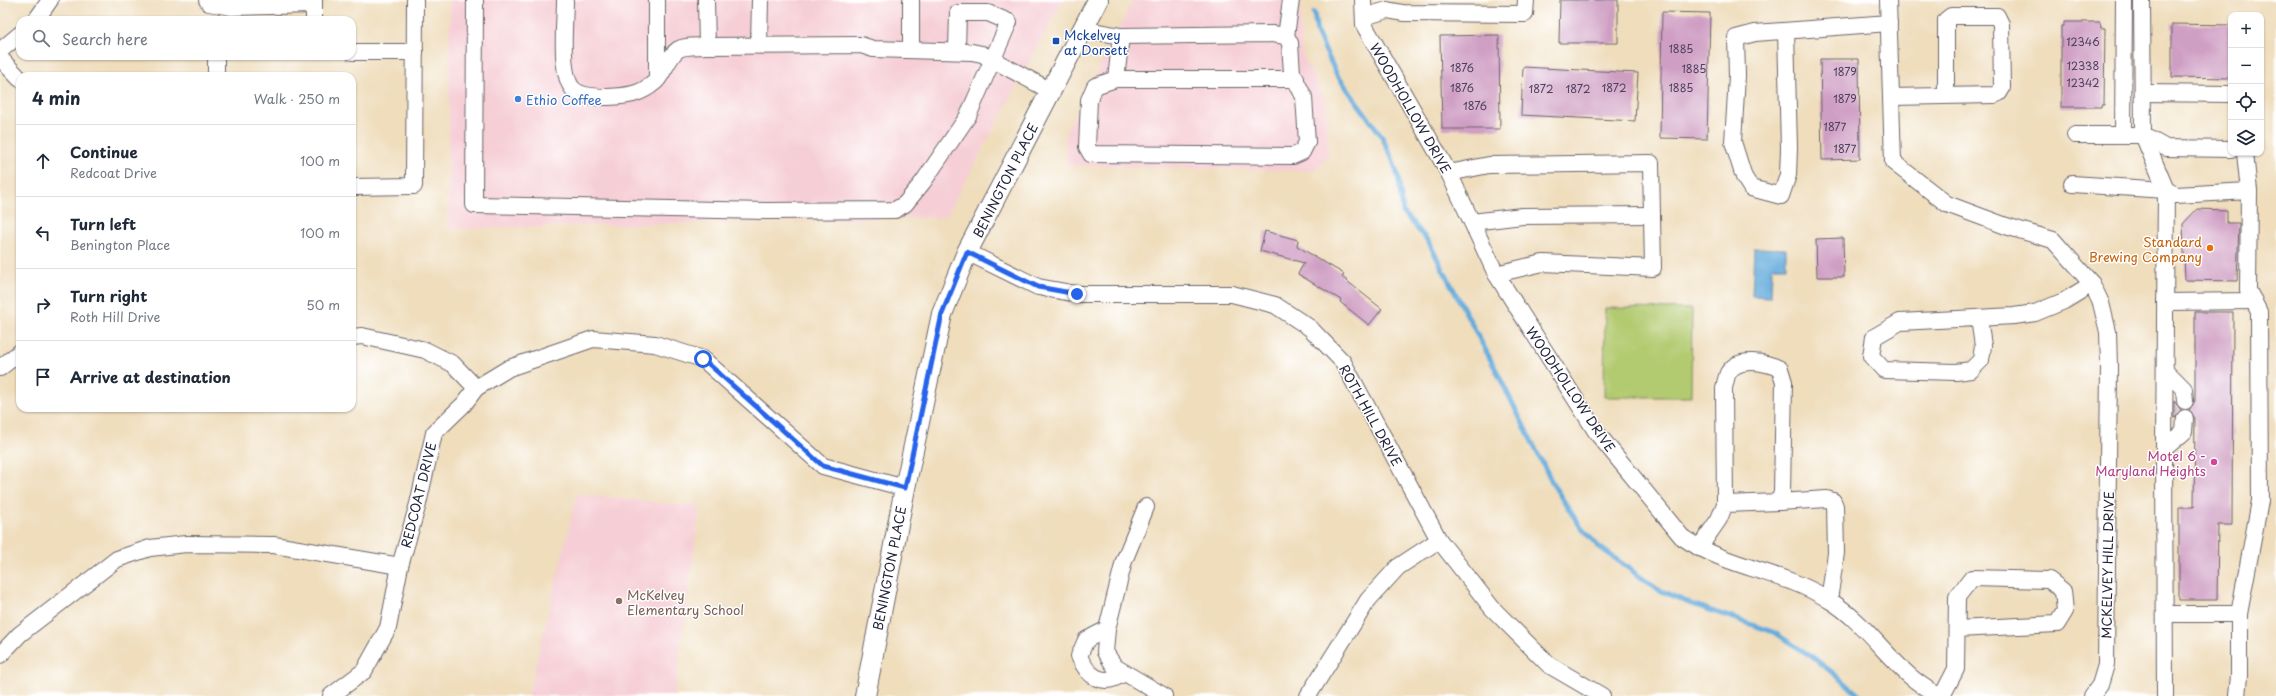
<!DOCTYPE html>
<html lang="en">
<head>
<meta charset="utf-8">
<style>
  :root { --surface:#fff; --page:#f2f2f3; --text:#1f2937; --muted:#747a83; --line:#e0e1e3 }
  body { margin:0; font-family:"Playpen Sans",sans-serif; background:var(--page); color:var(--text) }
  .controls { position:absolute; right:12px; top:12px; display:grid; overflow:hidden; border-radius:8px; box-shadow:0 1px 3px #0004 }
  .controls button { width:36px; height:36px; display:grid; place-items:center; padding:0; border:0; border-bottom:1px solid var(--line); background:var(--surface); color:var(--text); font:20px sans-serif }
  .stop { position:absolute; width:12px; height:12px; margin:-9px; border:3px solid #2563eb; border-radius:50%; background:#fff }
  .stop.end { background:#2563eb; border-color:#fff; box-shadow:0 1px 4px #0008 }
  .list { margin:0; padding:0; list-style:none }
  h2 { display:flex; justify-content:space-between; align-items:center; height:52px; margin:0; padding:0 16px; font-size:17px }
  h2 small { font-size:13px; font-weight:400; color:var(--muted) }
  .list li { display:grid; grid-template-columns:26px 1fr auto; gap:12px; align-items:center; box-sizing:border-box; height:72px; padding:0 16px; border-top:1px solid var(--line) }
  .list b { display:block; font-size:15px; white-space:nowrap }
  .list p { margin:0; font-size:13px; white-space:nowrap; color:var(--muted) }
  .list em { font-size:13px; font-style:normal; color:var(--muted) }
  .icon { flex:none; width:22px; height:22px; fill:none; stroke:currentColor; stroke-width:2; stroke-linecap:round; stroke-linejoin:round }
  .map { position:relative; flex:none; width:2276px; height:696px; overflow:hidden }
  .search { position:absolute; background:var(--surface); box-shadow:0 1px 3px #0004; left:16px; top:16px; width:340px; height:44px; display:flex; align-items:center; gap:10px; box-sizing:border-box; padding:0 14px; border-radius:12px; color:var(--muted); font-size:15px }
  .panel { position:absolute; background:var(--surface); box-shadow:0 1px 3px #0004; left:16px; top:72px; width:340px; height:340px; border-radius:12px }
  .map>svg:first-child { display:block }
  .built { fill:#f6cfd6 }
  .green { fill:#b2ca6f; stroke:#6a7655 }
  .water { fill:#65acdc; stroke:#44678c }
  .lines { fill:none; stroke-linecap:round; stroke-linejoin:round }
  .stream { stroke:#65acdc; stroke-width:5 }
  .building { fill:#cf9ec3 }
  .minor-casing { stroke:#6a6368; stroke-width:18 }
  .major-casing { stroke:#6a6368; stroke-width:22 }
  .minor { stroke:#fff; stroke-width:16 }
  .major { stroke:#fff; stroke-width:20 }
  .route { stroke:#2563eb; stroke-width:5 }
  .transit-dot { fill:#1a4fb4; stroke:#fff; stroke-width:1.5 }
  .shop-dot { fill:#3f7fe0; stroke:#fff; stroke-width:1.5 }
  .food-dot { fill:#e8710a; stroke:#fff; stroke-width:1.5 }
  .hotel-dot { fill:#d1479c; stroke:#fff; stroke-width:1.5 }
  .education-dot { fill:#8d6e63; stroke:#fff; stroke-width:1.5 }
  .labels { text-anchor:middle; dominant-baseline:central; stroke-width:3; stroke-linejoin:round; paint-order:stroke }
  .number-label { font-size:11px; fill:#4d415d }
  .transit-label { font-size:13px; fill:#164399; stroke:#fff; text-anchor:start }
  .shop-label { font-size:13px; fill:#366cbe; stroke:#fff; text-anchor:start }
  .street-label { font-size:13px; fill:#22223b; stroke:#fff }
  .food-label { font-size:13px; fill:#c56008; stroke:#fff; text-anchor:end }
  .hotel-label { font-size:13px; fill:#b23c85; stroke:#fff; text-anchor:end }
  .education-label { font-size:13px; fill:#785e54; stroke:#fff; text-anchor:start }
</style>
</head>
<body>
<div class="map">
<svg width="2276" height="696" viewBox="0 0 2276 696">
  <rect width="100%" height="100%" fill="#fff"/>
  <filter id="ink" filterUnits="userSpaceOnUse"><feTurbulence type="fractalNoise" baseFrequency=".025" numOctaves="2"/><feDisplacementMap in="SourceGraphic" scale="8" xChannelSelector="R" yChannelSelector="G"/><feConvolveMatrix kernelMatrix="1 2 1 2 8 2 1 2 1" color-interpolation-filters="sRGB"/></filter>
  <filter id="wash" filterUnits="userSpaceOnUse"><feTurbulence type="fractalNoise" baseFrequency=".012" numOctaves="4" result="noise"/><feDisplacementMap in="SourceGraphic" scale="16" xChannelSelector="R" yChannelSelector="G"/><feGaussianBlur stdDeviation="0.9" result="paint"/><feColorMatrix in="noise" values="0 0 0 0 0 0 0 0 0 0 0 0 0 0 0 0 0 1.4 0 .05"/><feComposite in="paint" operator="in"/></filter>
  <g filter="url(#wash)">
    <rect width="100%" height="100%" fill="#efddbc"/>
    <g class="built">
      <path d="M450 0H1063L946 217 448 229Z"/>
      <path d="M1133 0H1302L1300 3 1302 53 1326 102 1328 154 1315 171 1067 165 1065 134Z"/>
      <path d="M577 494 700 507 674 696H528Z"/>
    </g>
    <path class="green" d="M1605 308 1692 309 1691 397H1604Z"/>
    <path class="water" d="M1754 248 1786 249V267H1772L1771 297 1752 296Z"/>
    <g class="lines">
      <path class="stream" d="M1314 13 1317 33 1337 75 1381 135 1392 158 1398 176 1403 212 1428 241 1496 370 1554 486 1582 529 1598 546 1657 589 1689 603 1773 632 1811 656 1842 680 1860 696"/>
    </g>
    <g id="blocks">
      <g class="building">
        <path d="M1560 0H1618V43H1559Z"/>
        <path d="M1662 12 1710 13 1707 139 1660 138Z"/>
        <path d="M2064 22H2100L2101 28H2105L2104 105H2101V107H2061V26H2064Z"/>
        <path d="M2172 24 2231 25V78L2172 77Z"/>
        <path d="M1499 35 1500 129H1442L1440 36Z"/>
        <path d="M1820 59H1859L1860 159 1822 160Z"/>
        <path d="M1523 67 1638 73 1635 121 1521 115Z"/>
        <path d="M2197 209 2227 210V223H2239L2237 281 2185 280 2183 224Z"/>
        <path d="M1265 231 1298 240 1297 246 1344 274 1342 277 1382 309 1369 325 1340 302 1341 300 1298 274 1304 263 1260 251Z"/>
        <path d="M1843 238 1844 277H1817L1816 239Z"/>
        <path d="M2195 312H2233L2232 525H2218L2217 600H2179V507H2194L2195 418 2189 410 2195 401Z"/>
        <path d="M2174 401 2181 410 2175 418H2174Z"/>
      </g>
    </g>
  </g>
  <g filter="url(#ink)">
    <use href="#blocks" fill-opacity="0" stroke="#6a6368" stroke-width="1"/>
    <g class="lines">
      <defs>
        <g id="minor">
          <path d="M207 0 209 3 232 7 314 5"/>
          <path d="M314 0V20"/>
          <path d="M475 0 474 205 766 211 895 210 905 204 923 182 968 116 1009 22 988 13H958L957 51"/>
          <path d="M565 0C565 21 559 74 573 89 581 97 598 97 608 97 627 96 640 95 655 82 659 79 661 74 664 69 678 44 678 47 707 46"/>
          <path d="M657 0V79"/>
          <path d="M706 0 707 46 861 45 873 49 972 52 982 54 1051 91"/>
          <path d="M1363 0 1364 25 1449 173 1496 274 1597 433 1682 537C1727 568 1784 571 1829 600 1862 620 1882 652 1911 677 1919 684 1929 690 1938 696"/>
          <path d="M1888 0 1893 162 1947 204 2006 226 2053 240 2092 284 2101 303 2108 332 2109 366 2106 665 2100 685 2092 696"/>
          <path d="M2142 0 2143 135 2166 190 2164 449 2165 696"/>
          <path d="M1364 17 1387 10 1403 13 1525 14 1526 0"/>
          <path d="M36 20 50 0"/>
          <path d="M1082 29 1121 36 1272 34 1286 36 1290 43 1292 73 1304 97 1307 142 1302 152 1293 156 1091 154 1087 147 1089 100 1095 86 1116 79 1121 36"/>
          <path d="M1786 31 1789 148 1788 175 1781 196 1751 188 1744 177 1733 142 1737 76 1736 38 1755 33 1889 23"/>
          <path d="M1286 36 1291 0"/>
          <path d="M759 44 760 0"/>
          <path d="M911 50V0"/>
          <path d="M0 51 20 34"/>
          <path d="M352 52H415"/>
          <path d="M216 56V76"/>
          <path d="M0 58 20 79"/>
          <path d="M1116 79H1296"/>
          <path d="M2143 93 2231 94"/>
          <path d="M1891 97 1994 95 1999 93 2002 88 2001 24 1997 16H1951L1946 20V96"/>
          <path d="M2075 135H2143L2166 148 2231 149"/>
          <path d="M2123 135 2124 0"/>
          <path d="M1449 173 1489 165 1651 163 1653 268 1543 263 1496 274"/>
          <path d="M2072 184 2166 190 2176 195 2249 191"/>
          <path d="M352 187 414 186 415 0"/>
          <path d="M1472 222 1522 216 1652 215"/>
          <path d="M967 252 1038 287 1077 294H1232L1275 305 1310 328 1343 362 1439 540 1492 608 1549 665 1602 696"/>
          <path d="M2165 302 2254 301"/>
          <path d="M1979 318 1983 346 1981 360 1971 370 1956 372 1884 370 1871 356 1874 337 1900 322 2014 316 2035 313 2064 301 2092 284"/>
          <path d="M352 337 362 336 425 350 453 364 476 388"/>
          <path d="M0 368 20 352"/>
          <path d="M2165 370 2184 389 2185 401"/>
          <path d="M2164 449 2184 432 2185 418"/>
          <path d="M1779 502 1827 499 1833 501 1835 506 1836 553 1829 600"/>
          <path d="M1146 507 1124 561 1107 629 1105 652 1115 667 1164 696"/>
          <path d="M1699 548 1719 519 1725 504 1724 388C1725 384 1726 378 1728 373 1738 356 1766 362 1780 369L1784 382 1782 492 1779 502 1725 504"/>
          <path d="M2166 614H2239"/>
          <path d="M1107 629 1086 640 1079 656C1088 677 1103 688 1124 673"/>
          <path d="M0 655 20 634 117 559 150 548 186 544 274 545 400 566"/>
          <path d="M331 696 364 671 388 628 400 566 418 504 434 433 464 404 476 388 509 368 593 339 655 344 703 359 823 466 905 488"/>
          <path d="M1308 696 1368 600 1398 567 1439 540"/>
          <path d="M1942 696 1956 669 1957 597 1972 578 2049 580 2063 591 2065 611 2057 624 1957 629"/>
          <path d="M2237 696 2239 676V614L2260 501 2259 312 2248 290 2249 191 2245 153"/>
        </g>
        <path id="major" d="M865 696 905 488 942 314 967 252 1098 0"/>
      </defs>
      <use href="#minor" class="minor-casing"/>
      <use href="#major" class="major-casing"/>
      <use href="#minor" class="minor"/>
      <use href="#major" class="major"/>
    </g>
  </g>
  <g class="lines" filter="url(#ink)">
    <path class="route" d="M703 359 823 466 905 488 942 314 967 252 1038 287 1077 294"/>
  </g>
  <rect class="transit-dot" x="1052" y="37" width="8" height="8" rx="2"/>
  <circle class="shop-dot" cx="518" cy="99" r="4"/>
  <circle class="food-dot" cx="2210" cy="248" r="4"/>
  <circle class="hotel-dot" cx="2214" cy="462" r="4"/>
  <circle class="education-dot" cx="619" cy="601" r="4"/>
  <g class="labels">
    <g class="number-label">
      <text x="2083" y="41">12346</text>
      <text x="1681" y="48">1885</text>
      <text x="2083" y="65">12338</text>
      <text x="1462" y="67">1876</text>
      <text x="1694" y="68">1885</text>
      <text x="1845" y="71">1879</text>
      <text x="2083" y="82">12342</text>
      <text x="1462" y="87">1876</text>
      <text x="1614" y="87">1872</text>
      <text x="1681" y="87">1885</text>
      <text x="1541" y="88">1872</text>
      <text x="1578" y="88">1872</text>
      <text x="1845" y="98">1879</text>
      <text x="1475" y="105">1876</text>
      <text x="1835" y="126">1877</text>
      <text x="1845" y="148">1877</text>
    </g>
    <g class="transit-label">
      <text x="1064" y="34">Mckelvey<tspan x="1064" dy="15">at Dorsett</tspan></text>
    </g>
    <g class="shop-label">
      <text x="526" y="99">Ethio Coffee</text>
    </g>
    <g class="street-label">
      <text transform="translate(1411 108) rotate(60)">WOODHOLLOW DRIVE</text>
      <text transform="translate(1005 180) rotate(-63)">BENINGTON PLACE</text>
      <text transform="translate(1571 389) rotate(56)">WOODHOLLOW DRIVE</text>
      <text transform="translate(1371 415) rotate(61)">ROTH HILL DRIVE</text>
      <text transform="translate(418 495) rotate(-76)">REDCOAT DRIVE</text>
      <text transform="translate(2107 565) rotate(-89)">MCKELVEY HILL DRIVE</text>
      <text transform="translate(889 568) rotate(-79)">BENINGTON PLACE</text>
    </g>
    <g class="food-label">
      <text x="2202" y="241">Standard<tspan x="2202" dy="15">Brewing Company</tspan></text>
    </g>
    <g class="hotel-label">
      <text x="2206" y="455">Motel 6 -<tspan x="2206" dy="15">Maryland Heights</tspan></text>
    </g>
    <g class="education-label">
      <text x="627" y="594">McKelvey<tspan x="627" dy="15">Elementary School</tspan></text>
    </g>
  </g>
</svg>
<div class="controls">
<button>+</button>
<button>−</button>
<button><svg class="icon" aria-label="locate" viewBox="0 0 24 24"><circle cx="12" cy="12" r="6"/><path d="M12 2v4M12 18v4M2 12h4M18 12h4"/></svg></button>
<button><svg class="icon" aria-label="layers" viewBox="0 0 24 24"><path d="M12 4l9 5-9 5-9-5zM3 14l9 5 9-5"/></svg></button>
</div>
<div class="stop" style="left:703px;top:359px"></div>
<div class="stop end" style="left:1077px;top:294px"></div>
<div class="search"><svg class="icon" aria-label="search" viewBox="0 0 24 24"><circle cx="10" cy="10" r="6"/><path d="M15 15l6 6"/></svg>Search here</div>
<section class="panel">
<h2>4 min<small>Walk · 250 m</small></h2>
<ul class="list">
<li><svg class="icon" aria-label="ahead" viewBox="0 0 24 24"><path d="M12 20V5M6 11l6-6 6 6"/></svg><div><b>Continue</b><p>Redcoat Drive</p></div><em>100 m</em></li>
<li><svg class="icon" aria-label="left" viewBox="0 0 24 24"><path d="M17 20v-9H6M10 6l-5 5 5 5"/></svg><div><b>Turn left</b><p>Benington Place</p></div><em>100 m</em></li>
<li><svg class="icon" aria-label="right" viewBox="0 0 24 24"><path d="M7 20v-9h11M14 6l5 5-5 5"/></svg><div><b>Turn right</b><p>Roth Hill Drive</p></div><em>50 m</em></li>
<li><svg class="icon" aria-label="arrive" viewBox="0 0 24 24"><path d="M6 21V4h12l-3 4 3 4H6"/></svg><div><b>Arrive at destination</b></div></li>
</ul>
</section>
</div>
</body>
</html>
